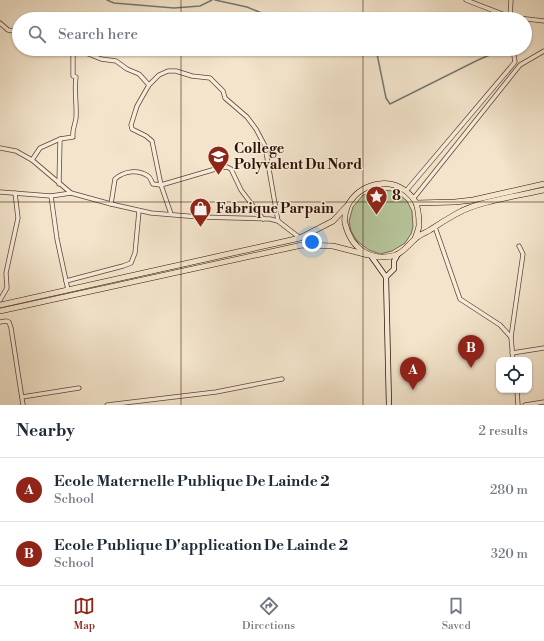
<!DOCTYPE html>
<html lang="en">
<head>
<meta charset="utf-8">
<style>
  :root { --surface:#fff; --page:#f6f6f7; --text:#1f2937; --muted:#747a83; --line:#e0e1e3; --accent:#8f2418 }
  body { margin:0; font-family:"Libre Bodoni",serif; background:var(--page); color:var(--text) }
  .controls { position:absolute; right:12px; bottom:12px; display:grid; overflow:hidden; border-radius:8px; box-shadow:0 1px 3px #0004 }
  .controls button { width:36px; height:36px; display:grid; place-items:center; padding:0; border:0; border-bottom:1px solid var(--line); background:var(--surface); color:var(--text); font:20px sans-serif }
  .you { position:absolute; left:312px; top:242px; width:14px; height:14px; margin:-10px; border:3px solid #fff; border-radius:50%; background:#1a73e8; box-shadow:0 0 0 6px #1a73e833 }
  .badge { display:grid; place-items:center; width:26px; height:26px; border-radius:50%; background:var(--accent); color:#fff; font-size:13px; font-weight:700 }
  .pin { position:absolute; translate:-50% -33px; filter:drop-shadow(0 1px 2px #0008) }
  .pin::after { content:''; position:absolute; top:21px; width:14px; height:12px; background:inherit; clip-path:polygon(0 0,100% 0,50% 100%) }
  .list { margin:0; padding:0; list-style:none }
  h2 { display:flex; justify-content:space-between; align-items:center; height:52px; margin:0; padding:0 16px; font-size:17px }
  h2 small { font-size:13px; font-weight:400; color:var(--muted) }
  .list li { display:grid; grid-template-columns:26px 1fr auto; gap:12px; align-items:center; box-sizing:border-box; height:64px; padding:0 16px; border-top:1px solid var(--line) }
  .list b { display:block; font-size:15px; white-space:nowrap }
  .list p { margin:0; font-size:13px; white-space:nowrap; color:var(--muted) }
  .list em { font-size:13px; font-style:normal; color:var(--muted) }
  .icon { flex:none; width:22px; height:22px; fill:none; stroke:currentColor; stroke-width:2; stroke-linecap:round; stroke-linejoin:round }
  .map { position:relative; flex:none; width:544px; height:405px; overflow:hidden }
  .search { position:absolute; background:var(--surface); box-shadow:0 1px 3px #0004; left:12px; right:12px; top:12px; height:44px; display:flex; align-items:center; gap:10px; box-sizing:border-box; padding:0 14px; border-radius:22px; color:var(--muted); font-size:15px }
  .sheet { height:180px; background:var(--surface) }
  nav { display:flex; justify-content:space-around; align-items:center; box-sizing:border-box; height:56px; border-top:1px solid var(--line); background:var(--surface); font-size:11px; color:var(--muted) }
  nav a { display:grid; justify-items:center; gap:2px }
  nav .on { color:var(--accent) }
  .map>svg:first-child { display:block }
  .green { fill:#b6c59b; stroke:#746a4e }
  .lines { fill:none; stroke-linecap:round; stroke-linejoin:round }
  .stream { stroke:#727872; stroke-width:1.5 }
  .street-casing { stroke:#624534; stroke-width:5 }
  .secondary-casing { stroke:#311001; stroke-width:6 }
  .primary-casing { stroke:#311001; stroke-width:6 }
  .street { stroke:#f7eddd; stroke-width:3.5 }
  .secondary { stroke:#f7eddd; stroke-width:4.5 }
  .primary { stroke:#f3e4cb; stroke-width:5 }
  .grid { fill:none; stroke:#311001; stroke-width:1; stroke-opacity:0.55 }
  .labels { text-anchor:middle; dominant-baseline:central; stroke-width:3; stroke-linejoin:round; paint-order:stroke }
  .poi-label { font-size:14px; font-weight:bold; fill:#311001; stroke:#f7eddd; text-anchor:start }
</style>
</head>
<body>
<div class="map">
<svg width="544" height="405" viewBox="0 0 544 405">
  <rect width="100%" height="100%" fill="#f3e4cb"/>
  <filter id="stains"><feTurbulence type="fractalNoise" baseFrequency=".005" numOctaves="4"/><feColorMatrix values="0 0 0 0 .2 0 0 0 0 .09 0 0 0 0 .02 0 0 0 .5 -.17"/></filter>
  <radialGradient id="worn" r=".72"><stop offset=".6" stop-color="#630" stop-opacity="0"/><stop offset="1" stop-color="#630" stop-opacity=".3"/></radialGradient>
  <path class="green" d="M379 190 395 191 407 201 412 211 413 227 411 234 405 243 392 251 380 254 369 250 357 241 351 231 349 221 353 207 363 195Z"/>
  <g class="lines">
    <g class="stream">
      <path d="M107 0 114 3 174 8 200 6 212 0"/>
      <path d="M215 0 247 7 276 19"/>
      <path d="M376 49 386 98 390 104 478 60 499 51"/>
    </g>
    <defs>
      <g id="street">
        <path d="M466 0 510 17 544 21"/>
        <path d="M510 18 511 0"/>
        <path d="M0 23 8 30 19 32"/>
        <path d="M76 49 101 59 116 61 127 69 139 74 149 85"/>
        <path d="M0 148 16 151 32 160 71 193"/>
        <path d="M32 160 40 148 60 139 73 137C72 130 75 125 76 118 77 104 74 91 76 77L73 76V57L74 54 80 50"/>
        <path d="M59 184 60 139"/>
        <path d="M406 191 515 62 513 49"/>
        <path d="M0 192 51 196 71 193 111 204 151 213 199 217 270 219 278 221 300 238"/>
        <path d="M51 196 57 239 68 290"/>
        <path d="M413 199 520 65 544 51"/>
        <path d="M111 204 115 179C124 171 138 169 148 176 151 178 151 181 153 184L161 185 219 168 227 167 231 169 241 190 263 219"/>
        <path d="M171 214 161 185 152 141 146 136 132 129 131 125 137 106 149 85 159 75 168 71H176L192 76 210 78 223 91 225 98 247 117 256 129 265 146 278 221"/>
        <path d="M435 227 460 299 500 325 511 337 513 360"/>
        <path d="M66 281 123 266 131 263 135 253 139 211"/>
        <path d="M0 300 7 288 6 273 18 218 15 193"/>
        <path d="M0 322 6 321 9 322 11 328 23 405"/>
        <path d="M511 337 523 254 519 246"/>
        <path d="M512 353 544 348"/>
        <path d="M517 390 518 405"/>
        <path d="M22 397 79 388"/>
        <path d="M107 405 216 392 282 379"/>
        <path d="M525 405 544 402"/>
      </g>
      <g id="secondary">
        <path d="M371 256 386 277 389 405"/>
        <path d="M386 277 394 269V261L398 254"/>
      </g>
      <g id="primary">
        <path d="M416 203 455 202 473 200 544 184"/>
        <path d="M415 239C416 235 419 229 419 225 419 218 418 207 415 201 399 176 364 179 349 203 346 208 344 217 345 223 348 236 353 245 364 252 374 258 386 258 396 255 405 251 408 245 415 239 419 235 425 233 430 230 439 224 447 219 456 214 478 201 518 196 544 190"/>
        <path d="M0 305 300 238 333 221 347 206"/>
        <path d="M0 311 302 245 333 246 368 255"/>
      </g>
    </defs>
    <use href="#street" class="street-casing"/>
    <use href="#secondary" class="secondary-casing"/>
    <use href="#primary" class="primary-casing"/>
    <use href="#street" class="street"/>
    <use href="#secondary" class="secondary"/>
    <use href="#primary" class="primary"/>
  </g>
  <path class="grid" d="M181 0V19M363 0V19M181 49V405M363 49V405M0 202H544"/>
  <defs>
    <symbol id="school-pin" viewBox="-11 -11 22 30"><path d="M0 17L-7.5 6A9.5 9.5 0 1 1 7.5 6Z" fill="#8f2418" stroke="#f7eddd"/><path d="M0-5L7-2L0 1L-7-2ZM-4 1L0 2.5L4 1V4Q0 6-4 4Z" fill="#fff"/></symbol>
    <symbol id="sight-pin" viewBox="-11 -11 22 30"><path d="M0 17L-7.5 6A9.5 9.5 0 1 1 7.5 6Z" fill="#8f2418" stroke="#f7eddd"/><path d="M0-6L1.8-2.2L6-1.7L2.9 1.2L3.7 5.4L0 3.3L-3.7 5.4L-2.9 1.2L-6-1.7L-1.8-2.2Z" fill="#fff"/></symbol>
    <symbol id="shop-pin" viewBox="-11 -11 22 30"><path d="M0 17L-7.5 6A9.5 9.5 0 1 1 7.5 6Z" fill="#8f2418" stroke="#f7eddd"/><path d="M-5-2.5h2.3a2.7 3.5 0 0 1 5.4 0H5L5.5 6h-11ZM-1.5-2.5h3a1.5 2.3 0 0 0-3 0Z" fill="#fff"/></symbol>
  </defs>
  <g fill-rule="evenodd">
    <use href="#school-pin" x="206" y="144" width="25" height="34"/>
    <use href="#sight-pin" x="364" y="184" width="25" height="34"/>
    <use href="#shop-pin" x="188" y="196" width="25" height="34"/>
  </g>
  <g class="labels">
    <g class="poi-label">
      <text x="234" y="149">College<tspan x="234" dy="16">Polyvalent Du Nord</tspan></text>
      <text x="392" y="196">8</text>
      <text x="216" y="209">Fabrique Parpain</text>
    </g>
  </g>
  <rect width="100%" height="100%" filter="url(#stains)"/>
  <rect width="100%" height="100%" fill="url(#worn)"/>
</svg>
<div class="controls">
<button><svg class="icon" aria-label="locate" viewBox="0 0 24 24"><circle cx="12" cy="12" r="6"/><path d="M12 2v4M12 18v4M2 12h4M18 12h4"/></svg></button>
</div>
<div class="you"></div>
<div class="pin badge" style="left:413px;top:390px">A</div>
<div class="pin badge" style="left:471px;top:368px">B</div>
<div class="search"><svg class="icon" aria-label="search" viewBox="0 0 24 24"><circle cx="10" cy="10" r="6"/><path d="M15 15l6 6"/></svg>Search here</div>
</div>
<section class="sheet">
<h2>Nearby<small>2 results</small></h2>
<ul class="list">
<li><span class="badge">A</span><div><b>Ecole Maternelle Publique De Lainde 2</b><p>School</p></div><em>280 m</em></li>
<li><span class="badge">B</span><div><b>Ecole Publique D'application De Lainde 2</b><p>School</p></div><em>320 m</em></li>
</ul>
</section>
<nav>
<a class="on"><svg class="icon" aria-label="map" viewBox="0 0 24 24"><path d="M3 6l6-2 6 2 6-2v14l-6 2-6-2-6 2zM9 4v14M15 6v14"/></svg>Map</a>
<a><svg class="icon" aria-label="directions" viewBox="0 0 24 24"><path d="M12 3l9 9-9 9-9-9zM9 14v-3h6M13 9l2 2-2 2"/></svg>Directions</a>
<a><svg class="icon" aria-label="saved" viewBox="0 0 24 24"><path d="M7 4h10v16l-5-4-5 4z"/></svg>Saved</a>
</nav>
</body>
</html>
